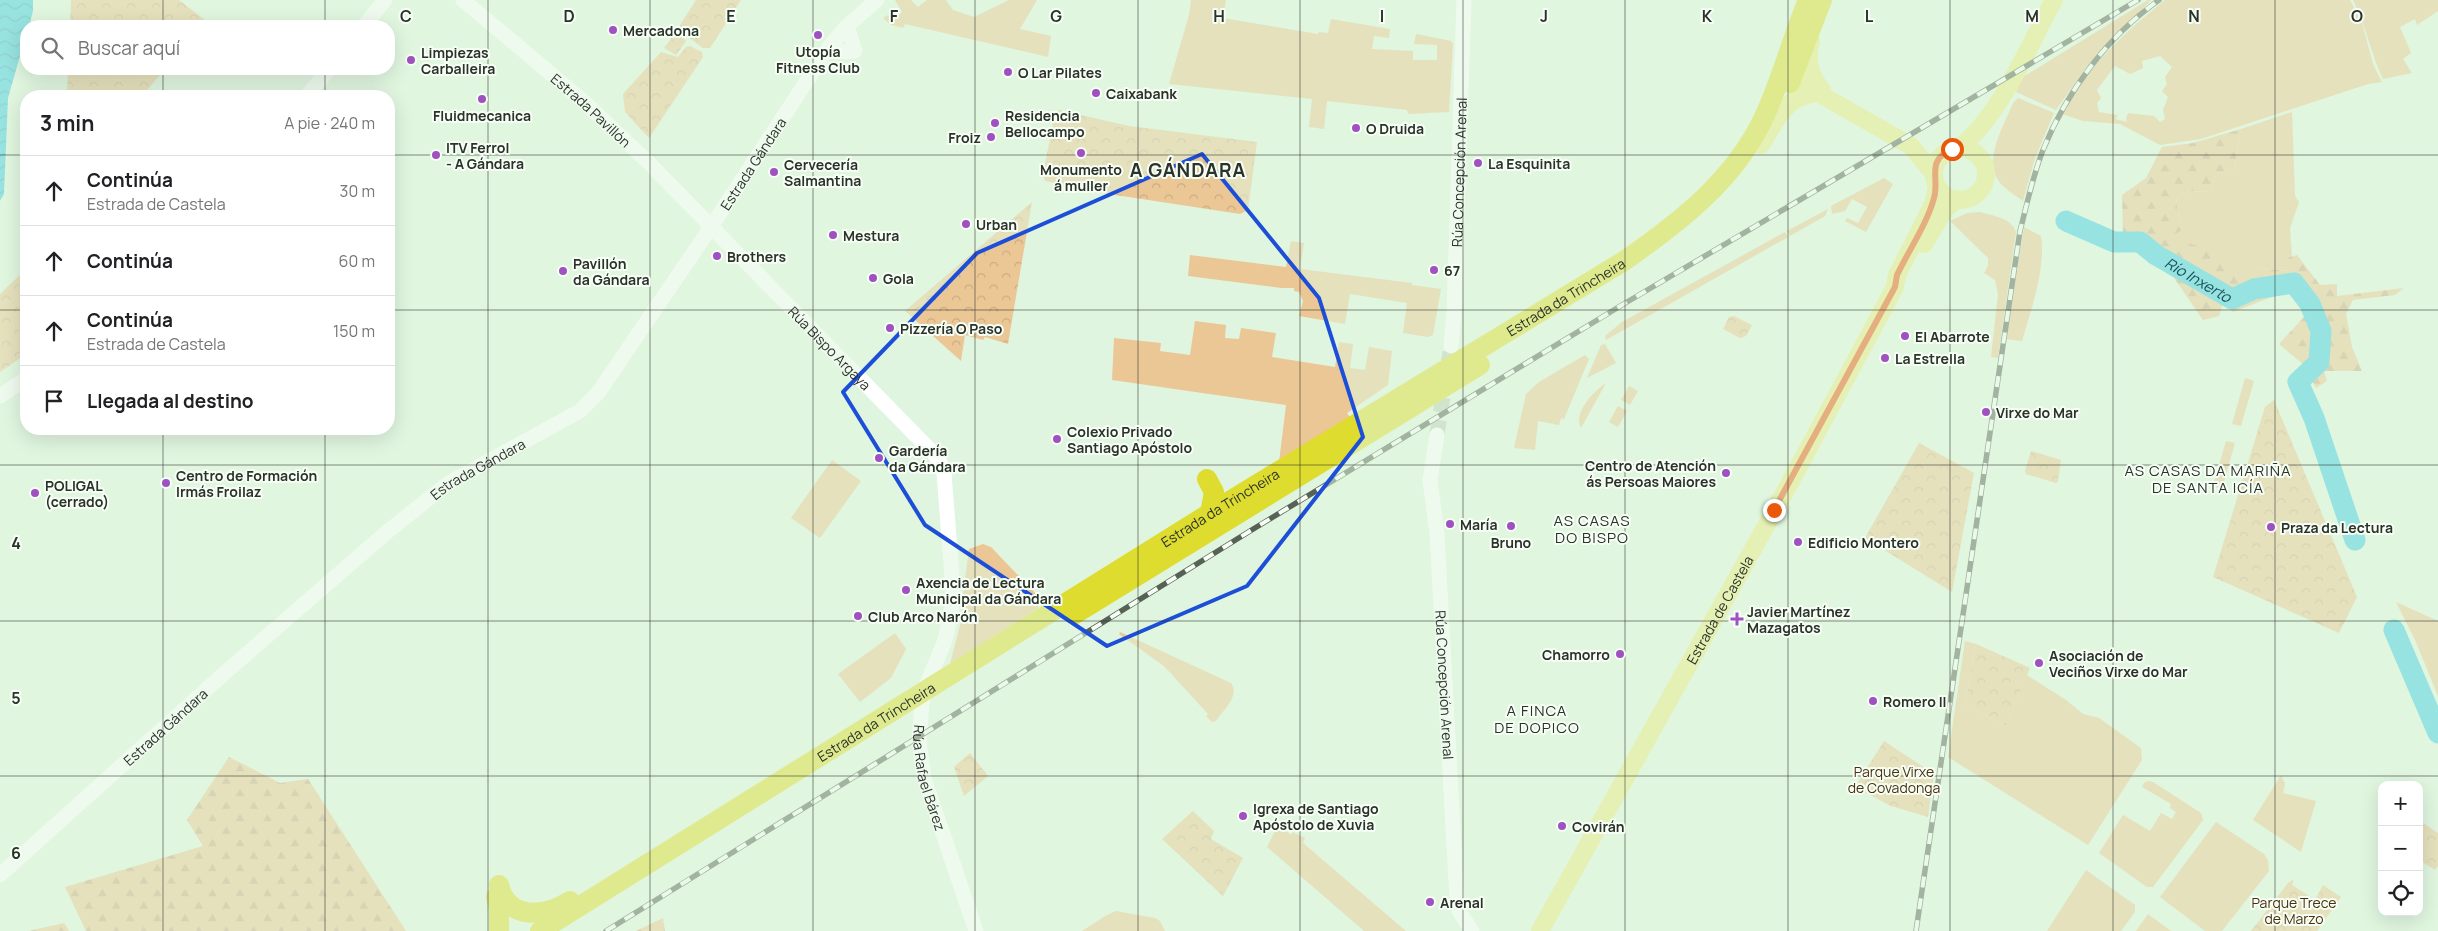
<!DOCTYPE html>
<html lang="es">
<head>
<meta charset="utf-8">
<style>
  :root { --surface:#fff; --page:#f2f2f2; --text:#202124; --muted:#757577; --line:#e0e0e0 }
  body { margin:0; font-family:Manrope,sans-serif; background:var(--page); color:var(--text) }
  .controls { position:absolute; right:15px; bottom:15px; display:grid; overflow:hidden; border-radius:10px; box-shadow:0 5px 20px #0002 }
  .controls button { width:45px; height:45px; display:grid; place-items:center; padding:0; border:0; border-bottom:1px solid var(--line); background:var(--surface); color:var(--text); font:25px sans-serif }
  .stop { position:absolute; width:15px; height:15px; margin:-11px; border:4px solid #ea580c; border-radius:50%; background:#fff }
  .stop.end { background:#ea580c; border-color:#fff; box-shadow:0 1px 5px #0008 }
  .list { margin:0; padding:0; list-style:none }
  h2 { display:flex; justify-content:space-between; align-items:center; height:65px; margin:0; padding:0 20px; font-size:21px }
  h2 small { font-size:16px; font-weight:400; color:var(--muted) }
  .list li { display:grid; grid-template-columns:32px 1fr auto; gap:15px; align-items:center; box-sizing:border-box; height:70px; padding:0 20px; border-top:1px solid var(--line) }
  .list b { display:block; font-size:19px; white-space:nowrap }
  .list p { margin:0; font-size:16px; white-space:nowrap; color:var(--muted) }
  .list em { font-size:16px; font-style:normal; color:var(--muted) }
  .icon { flex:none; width:28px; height:28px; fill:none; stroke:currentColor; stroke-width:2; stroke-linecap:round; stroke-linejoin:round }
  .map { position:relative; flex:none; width:2438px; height:931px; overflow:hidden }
  .search { position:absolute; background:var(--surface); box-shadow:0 5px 20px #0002; left:20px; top:20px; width:375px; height:55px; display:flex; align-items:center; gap:12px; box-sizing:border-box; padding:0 18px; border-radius:20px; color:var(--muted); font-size:19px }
  .panel { position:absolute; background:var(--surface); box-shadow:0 5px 20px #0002; left:20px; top:90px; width:375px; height:345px; border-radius:20px }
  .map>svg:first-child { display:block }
  .green { fill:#ebc796; fill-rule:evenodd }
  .forest { fill:url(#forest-firs) }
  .park { fill:url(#park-crowns) }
  .water { fill:url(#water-waves) }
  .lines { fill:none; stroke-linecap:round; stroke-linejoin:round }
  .river { stroke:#3fcce4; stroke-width:21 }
  .secondary-tunnel { stroke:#bccebb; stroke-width:15; stroke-dasharray:15 8; stroke-linecap:butt }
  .secondary { stroke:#fff; stroke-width:15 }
  .primary { stroke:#ebea82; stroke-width:18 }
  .highway { stroke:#dedc2f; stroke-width:20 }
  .rail-casing { stroke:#576256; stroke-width:5.5 }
  .rail { stroke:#f6fef5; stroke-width:4; stroke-dasharray:11; stroke-linecap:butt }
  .route { stroke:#ea580c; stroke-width:6 }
  .marked { fill:none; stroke:#1d4ed8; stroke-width:4; stroke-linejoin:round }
  .grid { fill:none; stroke:#2b322a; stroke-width:1; stroke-opacity:0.55 }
  .poi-dot { fill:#9f51c2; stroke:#f6fef5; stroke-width:2 }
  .labels { text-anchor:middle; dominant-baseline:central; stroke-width:4; stroke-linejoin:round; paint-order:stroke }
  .poi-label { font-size:14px; font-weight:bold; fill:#2b322a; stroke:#f6fef5; text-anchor:start }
  .street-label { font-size:14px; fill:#2b322a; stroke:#f6fef5 }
  .park-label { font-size:14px; fill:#49310d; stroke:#f6fef5 }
  .water-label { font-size:15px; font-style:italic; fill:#17515b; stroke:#f6fef5 }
  .neighbourhood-label { font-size:15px; letter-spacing:1px; fill:#2b322a; stroke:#f6fef5 }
  .district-label { font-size:19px; font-weight:bold; letter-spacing:1px; fill:#2b322a; stroke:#f6fef5 }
  .grid-label { font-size:16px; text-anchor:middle; font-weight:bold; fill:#2b322a; stroke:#f6fef5; stroke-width:4; stroke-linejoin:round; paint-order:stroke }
</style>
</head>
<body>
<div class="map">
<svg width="2438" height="931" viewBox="0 0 2438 931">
  <defs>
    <pattern id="forest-firs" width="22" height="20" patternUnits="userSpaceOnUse" patternTransform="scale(1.25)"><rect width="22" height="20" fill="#ebc796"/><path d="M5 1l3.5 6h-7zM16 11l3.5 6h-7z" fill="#caab81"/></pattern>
    <pattern id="park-crowns" width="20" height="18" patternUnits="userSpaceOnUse" patternTransform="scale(1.25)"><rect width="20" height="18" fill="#ebc796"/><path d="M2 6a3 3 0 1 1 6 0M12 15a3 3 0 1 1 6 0" fill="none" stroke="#caab81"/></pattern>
    <pattern id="water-waves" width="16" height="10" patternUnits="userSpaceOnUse" patternTransform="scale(1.25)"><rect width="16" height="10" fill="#3fcce4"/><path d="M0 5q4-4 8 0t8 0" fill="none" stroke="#35a6b9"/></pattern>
  </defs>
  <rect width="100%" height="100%" fill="#e0f5df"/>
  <g class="green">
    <path d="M895 0H911L918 7 927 0H946L953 10 974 17 1009 0H1037L1020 29 1051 36 1048 57 905 24 903 28 891 25 883 18 888 15 892 20 902 12Z"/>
    <path d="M1191 0H1226L1223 18 1318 34 1319 32 1328 33 1331 19 1390 29 1389 38 1374 36 1372 49 1413 51V60H1437V45L1414 44 1416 34 1451 41 1453 44 1449 112 1408 114 1407 110 1327 101 1324 129 1309 127 1312 99 1169 84 1189 15Z"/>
    <path d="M2148 0H2151L2087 66 2056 110 2016 92 2023 77Z"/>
    <path d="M2165 0H2350L2362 23 2373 64 2382 82 2368 84 2201 139 2160 145 2120 124 2083 121 2062 114C2086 68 2125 32 2165 0ZM2160 56 2172 67 2165 77 2167 84 2162 91 2168 97 2163 110 2165 119 2160 122 2154 116 2128 113 2126 118 2127 122 2115 119 2118 115 2099 112 2097 103 2101 98 2097 90 2115 66 2130 74 2143 68 2142 61Z"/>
    <path d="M2353 0H2438V11L2417 25 2415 19 2400 27 2411 53 2403 59 2412 73 2383 79C2371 54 2366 26 2353 0Z"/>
    <path d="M2018 98 2054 113 2035 158 2023 201C2016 196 2007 190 2001 184 1981 162 2004 126 2013 103Z"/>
    <path d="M2292 112 2295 196 2299 202 2290 228 2292 257 2287 258 2289 271 2258 268V283H2244L2230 269 2165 238 2181 231 2176 198 2188 191 2211 192 2215 174 2234 170 2241 129Z"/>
    <path d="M1884 178 1893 184 1866 232 1845 221 1847 218 1858 223 1867 207 1852 199 1845 211 1832 214 1831 206Z"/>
    <path d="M1828 209 1825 216 1790 236 1787 231Z"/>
    <path d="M1980 212C1993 216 2012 218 2016 232L1998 358 1991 357 1998 294 1995 280 1984 273 1988 266V258L1950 221 1967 213Z"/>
    <path d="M2024 227 2041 236C2046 268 2031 310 2022 341L2006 339Z"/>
    <path d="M1785 232 1788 237 1606 340 1605 336 1622 322Z"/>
    <path d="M1291 241 1304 243 1300 269 1412 283V285L1441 289 1433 335 1428 337 1403 333 1407 303 1350 294 1345 324 1299 316 1303 301 1299 292 1294 291V288H1281L1188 276 1190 255 1286 267Z"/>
    <path d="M1195 321 1226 325 1225 338 1239 339 1241 328 1276 333 1272 357 1335 367 1339 342 1353 344 1350 368 1365 370 1369 347 1392 351 1388 385 1347 413 1350 417 1279 462 1286 405 1112 380 1114 338 1161 343 1160 351 1190 355Z"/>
    <path d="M1605 344 1616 363 1587 378 1601 345Z"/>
    <path d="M1585 355 1589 359 1564 419 1561 418 1559 425 1538 421 1535 450 1514 448 1526 394 1539 382Z"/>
    <path d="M2245 378 2254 381 2241 426 2232 424Z"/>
    <path d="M1606 383 1581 428C1572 413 1595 390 1606 383Z"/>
    <path d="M1629 386 1638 391 1630 405 1621 400Z"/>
    <path d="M1618 406 1627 411 1618 427 1609 422Z"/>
    <path d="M2226 441 2235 443 2222 489 2213 486Z"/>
    <path d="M832 460 861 481 820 538 791 518Z"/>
    <path d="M983 544 991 547 1039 597 1041 604 1037 609 950 664 963 614 962 601 969 549Z"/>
    <path d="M2396 602 2438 621V696L2416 642Z"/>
    <path d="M1120 632 1231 683C1240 696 1224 709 1216 721L1212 722 1206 716 1208 714 1164 666 1119 634Z"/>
    <path d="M895 633 906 649 891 678 860 702 838 674Z"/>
    <path d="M1965 641 1976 644 1965 704 2006 726 2027 675 2066 700 2083 714 2099 718 2141 748 2142 760 2088 845 1948 757Z"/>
    <path d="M2281 775 2285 784 2283 793 2316 801 2301 852 2253 820Z"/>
    <path d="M2148 781 2153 782 2201 813 2203 820 2153 887H2147L2099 853 2123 815 2150 831 2161 813 2172 819 2176 812 2170 808 2171 804 2142 787 2144 783Z"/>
    <path d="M2216 822 2264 854 2268 860 2269 871 2222 931H2205L2160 897Z"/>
    <path d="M1278 825 1291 835 1293 832 1305 838 1303 843 1406 931H1364L1267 847Z"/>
    <path d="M2086 870 2135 905V912L2121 931H2047Z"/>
    <path d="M1116 911 1155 918 1160 921 1165 931H1082L1107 915Z"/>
    <path d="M2148 914 2171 931H2136Z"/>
  </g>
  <g class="forest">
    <path d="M2241 129 2234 170 2215 174 2211 192 2188 191 2176 198 2181 231 2166 238 2220 251 2230 269H2242L2245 283H2257V268L2288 271 2287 258 2297 255 2320 285 2337 284V296L2404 288 2395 295 2353 300 2346 314 2352 347 2362 371H2324L2327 381 2316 388 2304 365 2279 344 2316 304 2290 290 2233 312 2223 304 2219 316 2203 320 2148 240 2123 238 2122 195 2146 178 2162 147 2193 143Z"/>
    <path d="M229 757 280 783 308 779 406 931H86L65 887 203 846 187 820Z"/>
    <path d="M663 918 665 931H636Z"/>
    <path d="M64 923 69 931H29Z"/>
  </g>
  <g class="park">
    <path d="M71 0H179L205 20 200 26H70Z"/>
    <path d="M696 0H741L710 48H703L681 32 680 25Z"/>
    <path d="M676 32 686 41 676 55 664 48Z"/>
    <path d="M690 46 702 52 703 57 649 138 625 112 623 94 661 52 678 57 686 47Z"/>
    <path d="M68 69H165L142 96H67Z"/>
    <path d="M1059 110 1129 126 1257 142 1248 210 1240 214 1109 194 1045 181 1043 174 1055 114Z"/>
    <path d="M1032 202 1008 344 985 337 983 340 965 335 961 361 905 311Z"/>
    <path d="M26 269V354L0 372V294Z"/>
    <path d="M1734 316 1752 325 1746 336 1740 338 1723 329 1729 317Z"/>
    <path d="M2274 400 2357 597 2339 633 2213 577 2265 407Z"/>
    <path d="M1919 443 1974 473 1952 592 1865 538Z"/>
    <path d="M2031 451 2061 460 2058 481 2056 483 2026 474 2025 471Z"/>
    <path d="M1976 644 2030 668 2006 726 1965 704Z"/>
    <path d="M1884 741 1934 774 1928 817 1891 806 1855 787Z"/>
    <path d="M970 753 988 776 964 796 954 767Z"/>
    <path d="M1193 811 1214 831 1211 839 1243 858 1223 896 1162 839Z"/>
    <path d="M2419 820 2438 833V866L2435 870 2419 860Z"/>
    <path d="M2294 879 2292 885 2315 900 2323 885 2341 897 2317 931H2251L2288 883Z"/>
  </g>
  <path class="water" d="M0 0H33V11L29 26H26V35L8 98 4 194 0 201Z"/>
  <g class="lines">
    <g class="river">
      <path id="s1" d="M2066 221 2114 242H2140L2156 255 2232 299 2254 289 2294 283 2310 304 2321 331 2319 362 2298 382 2314 418 2355 540"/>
      <path d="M2394 630 2438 733"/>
    </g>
    <path class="secondary-tunnel" d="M1437 435 1451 346"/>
    <g class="secondary">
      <path id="s2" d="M463 0 582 100 647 161 938 458 944 473 953 590 951 616 944 643 926 686 922 704 919 740 924 778 976 931"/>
      <path d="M364 26 385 0"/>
      <path d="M829 47 844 52 855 51 847 26"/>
      <path d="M307 96 329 69"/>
      <path id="s3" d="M1451 346 1454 313 1464 0"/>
      <path d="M0 396 26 379"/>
      <path id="s4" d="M1437 435 1430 480 1437 534 1457 901 1459 911 1472 931"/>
      <path id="s5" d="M0 875 228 670 387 532 447 484 580 411 598 393 711 227 829 47 847 26 877 0"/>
    </g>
    <g class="primary">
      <path d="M1811 41C1806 60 1809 75 1822 90"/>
      <path d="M1794 59 1798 74 1811 89 1911 146 1934 174"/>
      <path d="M1761 145C1777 120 1784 97 1816 93"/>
      <path d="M1959 148C2001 115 2028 47 2054 0"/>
      <circle cx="1960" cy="174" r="26"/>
      <path d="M1924 244 1944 211 1957 199"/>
      <path id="s6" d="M1540 931 1786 490 1895 287 1897 275 1933 204 1937 187"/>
    </g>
    <g class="highway">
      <path d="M1790 83 1822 0"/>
      <path d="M1207 479 1214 492 1210 513"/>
      <path d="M1075 614 1480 365"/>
      <path d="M499 885C508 921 545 917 570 901"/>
      <path d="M496 897 499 908V931"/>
      <path id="s7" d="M540 931 1210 513 1624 261C1680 222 1736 179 1765 115 1782 78 1792 38 1808 0"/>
    </g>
    <defs>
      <g id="rail">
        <path d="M606 931 1250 531 1622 305 2138 0"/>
        <path d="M1916 931 2020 231C2027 204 2033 175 2043 150 2067 91 2107 37 2159 0"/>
      </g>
    </defs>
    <use href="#rail" class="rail-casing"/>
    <use href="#rail" class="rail"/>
  </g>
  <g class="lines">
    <path class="route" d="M1774 510 1895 287 1897 275C1909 250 1927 224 1934 198 1940 178 1925 161 1952 149"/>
  </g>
  <path d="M0 0H2438V931H0ZM1202 154 1319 298 1363 437 1247 586 1107 646 925 525 843 392 977 253Z" fill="#e0f5df" fill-opacity=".55" fill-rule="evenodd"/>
  <path class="marked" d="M1202 154 1319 298 1363 437 1247 586 1107 646 925 525 843 392 977 253Z"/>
  <path class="grid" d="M163 0V26M325 0V26M488 0V931M650 0V931M813 0V931M975 0V931M1138 0V931M1300 0V931M1463 0V931M1625 0V931M1788 0V931M1950 0V931M2113 0V931M2275 0V931M163 69V96M325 69V96M0 155H26M389 155H2438M0 310H26M389 310H2438M163 429V931M325 429V931M0 465H2438M0 621H2438M0 776H2438"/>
  <g class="poi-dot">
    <circle cx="613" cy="30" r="5"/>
    <circle cx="818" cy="35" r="5"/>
    <circle cx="411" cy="60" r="5"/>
    <circle cx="1008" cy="72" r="5"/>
    <circle cx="1096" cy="93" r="5"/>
    <circle cx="482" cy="99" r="5"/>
    <circle cx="995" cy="123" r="5"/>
    <circle cx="1356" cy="128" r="5"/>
    <circle cx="991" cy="137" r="5"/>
    <circle cx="1081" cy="153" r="5"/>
    <circle cx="436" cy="155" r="5"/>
    <circle cx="1478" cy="163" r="5"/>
    <circle cx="774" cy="172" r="5"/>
    <circle cx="966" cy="224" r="5"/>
    <circle cx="833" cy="235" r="5"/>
    <circle cx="717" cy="256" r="5"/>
    <circle cx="1434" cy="270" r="5"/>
    <circle cx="563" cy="271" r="5"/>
    <circle cx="873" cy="278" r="5"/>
    <circle cx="890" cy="328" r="5"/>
    <circle cx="1905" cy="336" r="5"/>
    <circle cx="1885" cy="358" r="5"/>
    <circle cx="1986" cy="412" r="5"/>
    <circle cx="1057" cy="439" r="5"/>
    <circle cx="879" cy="458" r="5"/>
    <circle cx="1726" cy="473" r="5"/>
    <circle cx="166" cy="483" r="5"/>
    <circle cx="35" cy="493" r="5"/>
    <circle cx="1450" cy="524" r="5"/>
    <circle cx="1511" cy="526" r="5"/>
    <circle cx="2271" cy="527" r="5"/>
    <circle cx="1798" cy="542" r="5"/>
    <circle cx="906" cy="590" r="5"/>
    <circle cx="858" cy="616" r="5"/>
    <path d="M1734.5 611.5h5v5h5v5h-5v5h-5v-5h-5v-5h5z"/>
    <circle cx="1620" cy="654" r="5"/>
    <circle cx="2039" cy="663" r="5"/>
    <circle cx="1873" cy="701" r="5"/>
    <circle cx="1243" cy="816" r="5"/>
    <circle cx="1562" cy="826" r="5"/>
    <circle cx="1430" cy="902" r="5"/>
  </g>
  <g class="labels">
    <g class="poi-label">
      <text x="623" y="30">Mercadona</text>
      <text x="818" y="51" text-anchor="middle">Utopía<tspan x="818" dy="16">Fitness Club</tspan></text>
      <text x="421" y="52">Limpiezas<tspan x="421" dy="16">Carballeira</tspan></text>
      <text x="1018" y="72">O Lar Pilates</text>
      <text x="1106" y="93">Caixabank</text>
      <text x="482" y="115" text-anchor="middle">Fluidmecanica</text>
      <text x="1005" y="115">Residencia<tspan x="1005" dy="16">Bellocampo</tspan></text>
      <text x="1366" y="128">O Druida</text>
      <text x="981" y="137" text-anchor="end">Froiz</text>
      <text x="446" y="147">ITV Ferrol<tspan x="446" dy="16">- A Gándara</tspan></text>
      <text x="1488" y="163">La Esquinita</text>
      <text x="784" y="164">Cervecería<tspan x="784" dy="16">Salmantina</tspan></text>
      <text x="1081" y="169" text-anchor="middle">Monumento<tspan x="1081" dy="16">á muller</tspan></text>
      <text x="976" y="224">Urban</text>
      <text x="843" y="235">Mestura</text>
      <text x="727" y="256">Brothers</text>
      <text x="573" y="263">Pavillón<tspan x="573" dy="16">da Gándara</tspan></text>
      <text x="1444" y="270">67</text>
      <text x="883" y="278">Gola</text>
      <text x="900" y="328">Pizzería O Paso</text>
      <text x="1915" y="336">El Abarrote</text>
      <text x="1895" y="358">La Estrella</text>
      <text x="1996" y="412">Virxe do Mar</text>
      <text x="1067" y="431">Colexio Privado<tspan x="1067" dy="16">Santiago Apóstolo</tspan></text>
      <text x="889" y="450">Gardería<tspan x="889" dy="16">da Gándara</tspan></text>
      <text x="1716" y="465" text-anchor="end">Centro de Atención<tspan x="1716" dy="16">ás Persoas Maiores</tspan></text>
      <text x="176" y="475">Centro de Formación<tspan x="176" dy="16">Irmás Froilaz</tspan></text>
      <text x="45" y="485">POLIGAL<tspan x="45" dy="16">(cerrado)</tspan></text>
      <text x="1460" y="524">María</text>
      <text x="2281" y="527">Praza da Lectura</text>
      <text x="1511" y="542" text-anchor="middle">Bruno</text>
      <text x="1808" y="542">Edificio Montero</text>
      <text x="916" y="582">Axencia de Lectura<tspan x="916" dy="16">Municipal da Gándara</tspan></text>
      <text x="1747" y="611">Javier Martínez<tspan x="1747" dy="16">Mazagatos</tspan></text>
      <text x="868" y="616">Club Arco Narón</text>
      <text x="1610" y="654" text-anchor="end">Chamorro</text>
      <text x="2049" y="655">Asociación de<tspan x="2049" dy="16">Veciños Virxe do Mar</tspan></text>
      <text x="1883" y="701">Romero II</text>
      <text x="1253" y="808">Igrexa de Santiago<tspan x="1253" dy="16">Apóstolo de Xuvia</tspan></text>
      <text x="1572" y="826">Covirán</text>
      <text x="1440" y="902">Arenal</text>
    </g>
    <g class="street-label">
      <text stroke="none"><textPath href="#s2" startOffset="169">Estrada Pavillón</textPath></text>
      <text stroke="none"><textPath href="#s5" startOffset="1048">Estrada Gándara</textPath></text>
      <text stroke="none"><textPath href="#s3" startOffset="174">Rúa Concepción Arenal</textPath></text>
      <text stroke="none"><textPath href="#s7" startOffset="1206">Estrada da Trincheira</textPath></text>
      <text stroke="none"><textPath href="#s2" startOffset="506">Rúa Bispo Argaya</textPath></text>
      <text stroke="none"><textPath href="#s5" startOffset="628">Estrada Gándara</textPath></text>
      <text stroke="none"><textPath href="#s7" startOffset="801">Estrada da Trincheira</textPath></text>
      <text stroke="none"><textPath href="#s6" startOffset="368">Estrada de Castela</textPath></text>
      <text stroke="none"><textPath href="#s4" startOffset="251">Rúa Concepción Arenal</textPath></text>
      <text stroke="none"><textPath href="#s7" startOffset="396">Estrada da Trincheira</textPath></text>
      <text stroke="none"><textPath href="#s5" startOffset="222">Estrada Gándara</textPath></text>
      <text stroke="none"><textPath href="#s2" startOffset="988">Rúa Rafael Bárez</textPath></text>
    </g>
    <g class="park-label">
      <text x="1894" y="771">Parque Virxe<tspan x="1894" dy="16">de Covadonga</tspan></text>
      <text x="2294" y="902">Parque Trece<tspan x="2294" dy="16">de Marzo</tspan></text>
    </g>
    <g class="water-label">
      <text stroke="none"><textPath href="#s1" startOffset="148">Río Inxerto</textPath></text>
    </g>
    <g class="neighbourhood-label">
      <text x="2208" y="470">AS CASAS DA MARIÑA<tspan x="2208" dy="17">DE SANTA ICÍA</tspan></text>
      <text x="1592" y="520">AS CASAS<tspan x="1592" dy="17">DO BISPO</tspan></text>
      <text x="1537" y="710">A FINCA<tspan x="1537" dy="17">DE DOPICO</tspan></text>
    </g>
    <g class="district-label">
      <text x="1188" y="170">A GÁNDARA</text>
    </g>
  </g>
  <g class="grid-label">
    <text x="406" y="22">C</text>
    <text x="569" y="22">D</text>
    <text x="731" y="22">E</text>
    <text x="894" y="22">F</text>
    <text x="1056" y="22">G</text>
    <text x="1219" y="22">H</text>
    <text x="1382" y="22">I</text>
    <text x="1544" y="22">J</text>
    <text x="1707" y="22">K</text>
    <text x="1869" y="22">L</text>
    <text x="2032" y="22">M</text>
    <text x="2194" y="22">N</text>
    <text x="2357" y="22">O</text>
    <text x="16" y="549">4</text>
    <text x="16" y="704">5</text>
    <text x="16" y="859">6</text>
  </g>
</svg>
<div class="controls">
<button>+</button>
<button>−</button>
<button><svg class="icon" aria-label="locate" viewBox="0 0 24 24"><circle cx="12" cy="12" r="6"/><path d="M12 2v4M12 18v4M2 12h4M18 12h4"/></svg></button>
</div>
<div class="stop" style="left:1952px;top:149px"></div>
<div class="stop end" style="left:1774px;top:510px"></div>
<div class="search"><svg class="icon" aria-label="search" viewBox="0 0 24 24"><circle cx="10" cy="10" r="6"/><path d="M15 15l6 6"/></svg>Buscar aquí</div>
<section class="panel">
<h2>3 min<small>A pie · 240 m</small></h2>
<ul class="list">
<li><svg class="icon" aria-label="ahead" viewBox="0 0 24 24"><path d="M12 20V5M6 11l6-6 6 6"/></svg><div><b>Continúa</b><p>Estrada de Castela</p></div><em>30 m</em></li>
<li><svg class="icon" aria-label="ahead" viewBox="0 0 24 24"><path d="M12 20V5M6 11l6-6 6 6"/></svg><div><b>Continúa</b></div><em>60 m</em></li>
<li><svg class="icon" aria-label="ahead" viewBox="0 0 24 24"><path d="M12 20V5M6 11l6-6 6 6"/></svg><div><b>Continúa</b><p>Estrada de Castela</p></div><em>150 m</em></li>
<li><svg class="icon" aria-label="arrive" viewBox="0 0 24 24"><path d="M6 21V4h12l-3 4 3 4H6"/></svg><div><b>Llegada al destino</b></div></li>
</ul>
</section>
</div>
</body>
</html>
